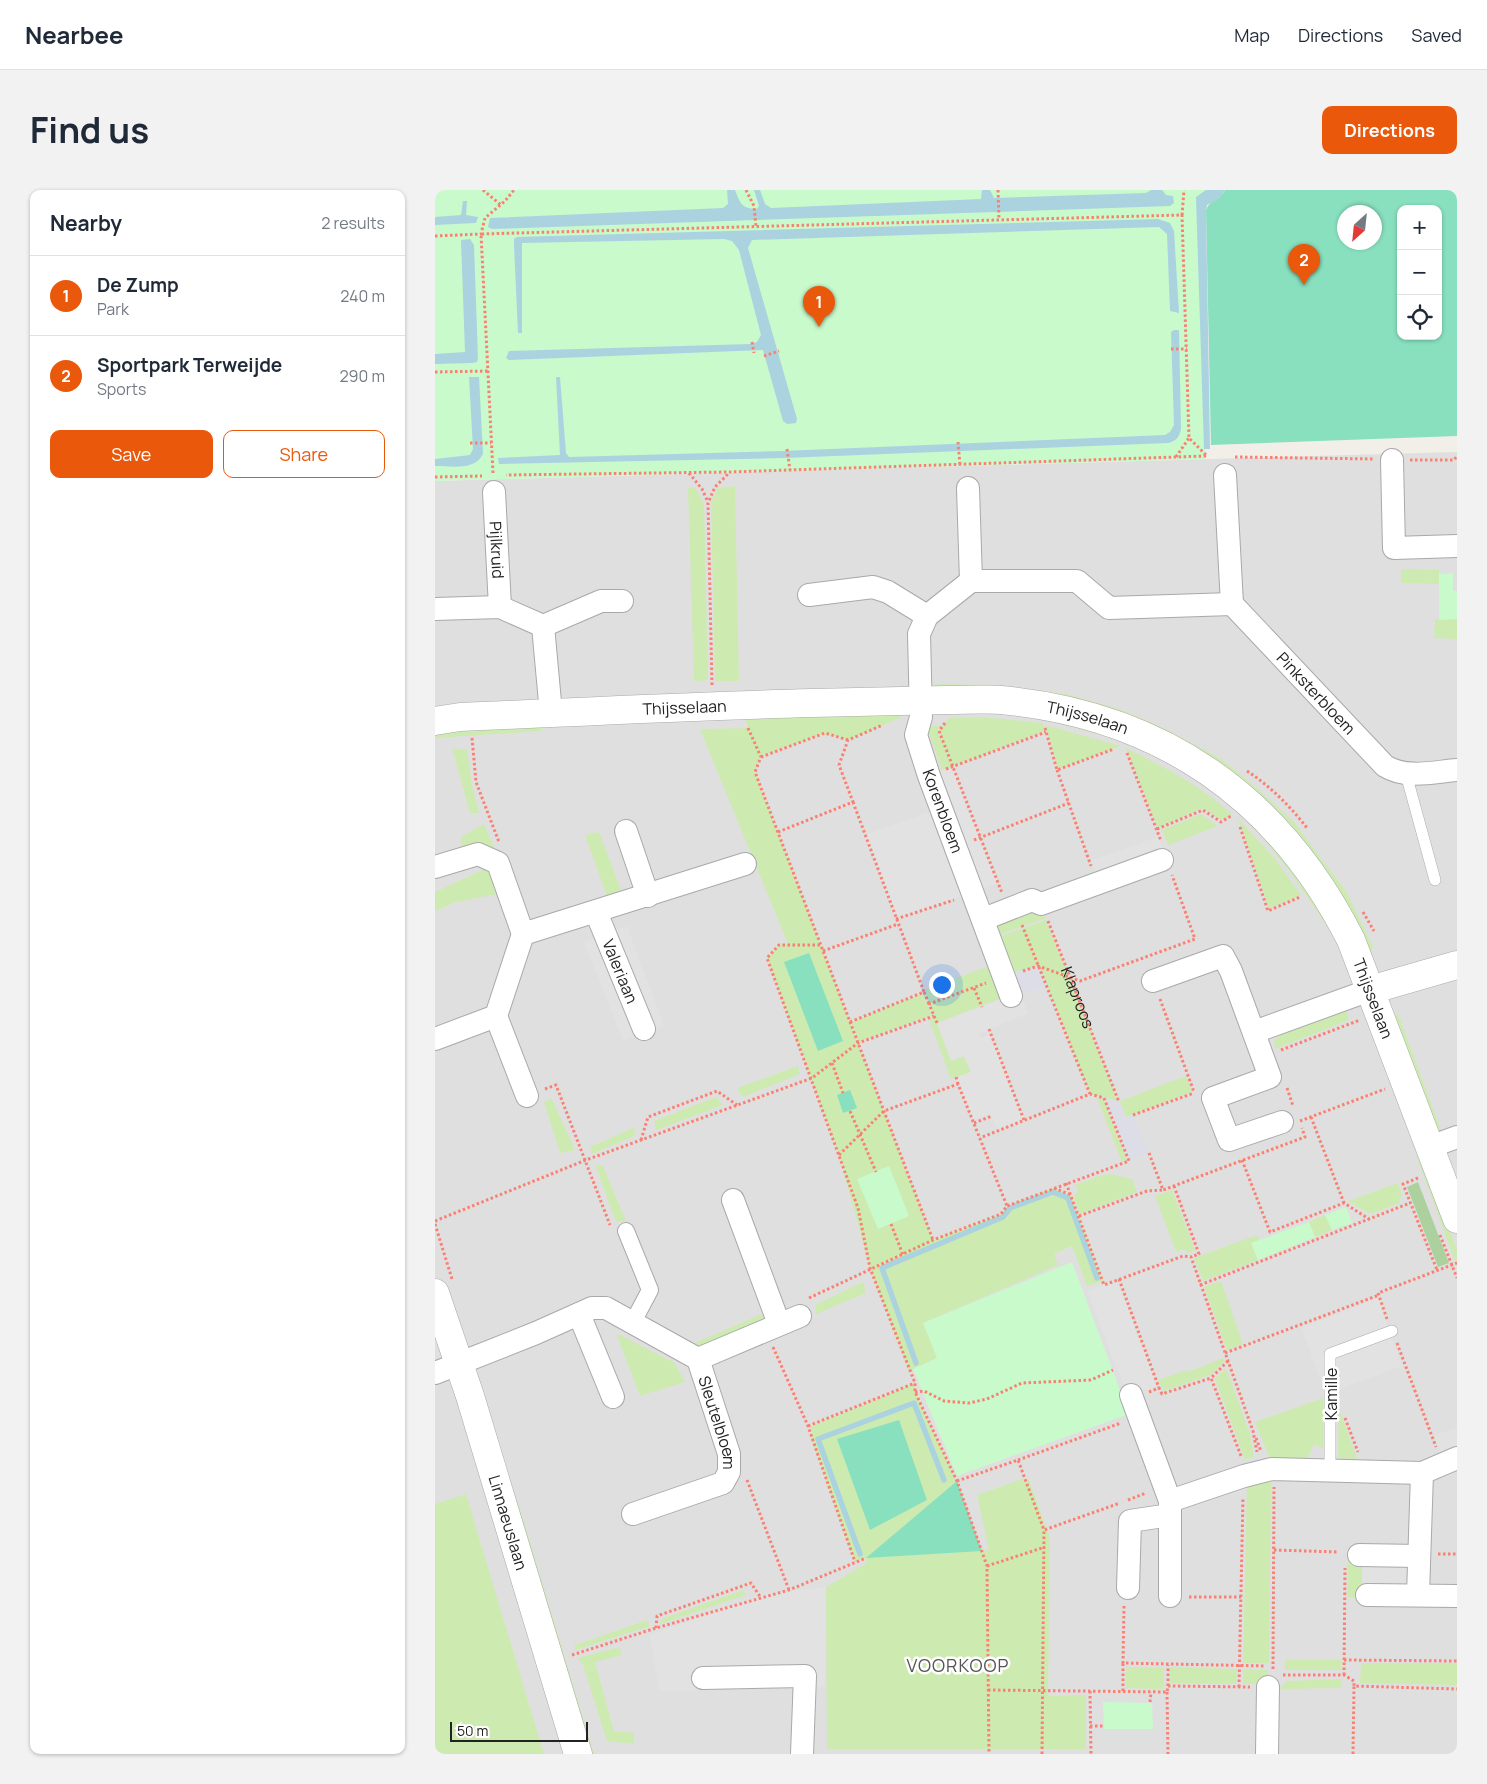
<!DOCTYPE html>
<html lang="en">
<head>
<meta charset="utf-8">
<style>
  :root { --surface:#fff; --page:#f2f2f3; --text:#1f2937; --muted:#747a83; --line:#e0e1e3; --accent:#ea580c }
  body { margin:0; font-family:Manrope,sans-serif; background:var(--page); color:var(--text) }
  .controls { position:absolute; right:15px; top:15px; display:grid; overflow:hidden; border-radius:10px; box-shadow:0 1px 4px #0004 }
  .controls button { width:45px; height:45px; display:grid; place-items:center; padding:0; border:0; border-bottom:1px solid var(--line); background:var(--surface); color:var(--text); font:25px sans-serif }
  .compass { position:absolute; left:902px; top:15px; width:45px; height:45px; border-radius:50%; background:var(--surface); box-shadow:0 1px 4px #0004; rotate:207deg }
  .scale { position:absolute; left:15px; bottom:12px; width:138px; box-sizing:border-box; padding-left:5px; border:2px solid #222; border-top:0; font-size:14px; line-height:18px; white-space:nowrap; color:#222; -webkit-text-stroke:4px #fff; paint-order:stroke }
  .you { position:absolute; left:506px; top:794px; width:18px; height:18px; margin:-12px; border:4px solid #fff; border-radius:50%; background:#1a73e8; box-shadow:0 0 0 8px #1a73e833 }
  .badge { display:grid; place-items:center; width:32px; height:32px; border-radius:50%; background:var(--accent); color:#fff; font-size:16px; font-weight:700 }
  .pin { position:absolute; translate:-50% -41px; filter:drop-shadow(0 1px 2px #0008) }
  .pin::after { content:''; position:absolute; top:26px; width:18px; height:15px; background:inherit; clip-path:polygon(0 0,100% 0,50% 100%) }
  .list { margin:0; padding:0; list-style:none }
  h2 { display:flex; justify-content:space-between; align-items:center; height:65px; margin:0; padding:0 20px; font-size:21px }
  h2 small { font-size:16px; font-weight:400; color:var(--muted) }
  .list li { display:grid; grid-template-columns:32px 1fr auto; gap:15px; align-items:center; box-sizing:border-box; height:80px; padding:0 20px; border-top:1px solid var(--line) }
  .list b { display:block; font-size:19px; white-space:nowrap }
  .list p { margin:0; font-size:16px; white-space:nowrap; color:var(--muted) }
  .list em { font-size:16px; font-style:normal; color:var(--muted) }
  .actions { display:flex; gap:10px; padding:15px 20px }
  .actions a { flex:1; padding:11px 0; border:1px solid var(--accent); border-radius:10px; text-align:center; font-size:18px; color:var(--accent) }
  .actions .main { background:var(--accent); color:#fff }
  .icon { flex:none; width:28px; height:28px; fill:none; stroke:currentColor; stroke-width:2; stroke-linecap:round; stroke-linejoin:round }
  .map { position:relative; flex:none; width:1022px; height:1564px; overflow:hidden; border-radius:10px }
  header { display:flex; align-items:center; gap:30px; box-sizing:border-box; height:70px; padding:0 25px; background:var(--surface); border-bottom:1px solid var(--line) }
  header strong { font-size:24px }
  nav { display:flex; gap:28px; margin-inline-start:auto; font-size:18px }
  .intro { display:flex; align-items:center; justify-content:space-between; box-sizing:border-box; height:120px; padding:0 30px }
  h1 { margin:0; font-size:35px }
  .button { padding:12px 22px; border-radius:10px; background:var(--accent); color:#fff; font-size:18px; font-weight:700 }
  main { display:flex; gap:30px; padding:0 30px }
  aside { flex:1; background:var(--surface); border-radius:10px; box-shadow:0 1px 4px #0004 }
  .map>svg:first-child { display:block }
  .residential { fill:#e0dfdf }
  .grass { fill:#cdebb0 }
  .forest { fill:#add19e }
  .park { fill:#c8facc }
  .pitch { fill:#88e0be; fill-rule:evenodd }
  .parking { fill:#e2e2e2 }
  .plaza { fill:#dddde8 }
  .water { fill:#aad3df }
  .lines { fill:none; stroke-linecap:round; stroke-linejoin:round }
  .stream { stroke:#aad3df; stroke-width:5.5 }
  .service-casing { stroke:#a9a9a9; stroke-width:12 }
  .pedestrian-casing { stroke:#a9a9a9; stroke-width:18 }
  .minor-casing { stroke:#a9a9a9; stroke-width:24 }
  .tertiary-casing { stroke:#a9a9a9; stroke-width:29 }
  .path { stroke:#fa8072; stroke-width:3; stroke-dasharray:2.5 2.5; stroke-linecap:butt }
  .service { stroke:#fff; stroke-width:11 }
  .pedestrian { stroke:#fff; stroke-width:16 }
  .minor { stroke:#fff; stroke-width:22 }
  .tertiary { stroke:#fff; stroke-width:28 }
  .labels { text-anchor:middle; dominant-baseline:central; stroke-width:5; stroke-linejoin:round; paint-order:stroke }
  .street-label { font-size:16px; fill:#222; stroke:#fff }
  .neighbourhood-label { font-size:18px; letter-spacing:1px; fill:#555; stroke:#fff }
</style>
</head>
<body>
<header>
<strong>Nearbee</strong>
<nav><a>Map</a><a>Directions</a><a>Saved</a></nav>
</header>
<div class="intro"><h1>Find us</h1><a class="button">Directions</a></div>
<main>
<aside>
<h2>Nearby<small>2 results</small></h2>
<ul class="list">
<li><span class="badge">1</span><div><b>De Zump</b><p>Park</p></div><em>240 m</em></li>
<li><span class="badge">2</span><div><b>Sportpark Terweijde</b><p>Sports</p></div><em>290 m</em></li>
</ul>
<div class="actions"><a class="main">Save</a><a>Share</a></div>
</aside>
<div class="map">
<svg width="1022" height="1564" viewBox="0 0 1022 1564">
  <rect width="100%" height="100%" fill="#f2efe9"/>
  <path class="residential" d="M1022 262V1564H0V291Z"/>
  <g class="grass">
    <path d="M300 296 304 491H280L276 312 283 298Z"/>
    <path d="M260 297 269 314 273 490 259 491 253 298Z"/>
    <path d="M966 379 1004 380V394L966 393Z"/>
    <path d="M1000 429H1022V449L999 448Z"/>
    <path d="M500 494 563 495 632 504 687 520 731 539 786 569 823 599 859 632 912 703 939 759 933 761 879 671 702 537 500 501Z"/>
    <path d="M464 523 465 528 413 550 390 543 326 566 320 582 498 1050 566 1024 572 1016 618 998 636 1005 668 1091 652 1096 637 1056 619 1064 623 1075 488 1133 502 1168 474 1181 435 1078 404 965 332 768 344 755 353 754 265 539 313 538 310 527Z"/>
    <path d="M547 527 608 533 610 541 518 576 504 541 514 528Z"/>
    <path d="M611 530 687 547 793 606 871 689 903 754C872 705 835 648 790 611 764 589 723 567 692 554 666 544 638 538 611 530Z"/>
    <path d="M108 532 106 541 0 548V540Z"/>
    <path d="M508 535 503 541 517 577 507 580 495 546 494 536Z"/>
    <path d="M610 535 686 556 623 579Z"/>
    <path d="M17 558 32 560 37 595 44 623H35Z"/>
    <path d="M691 558C730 577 766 596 798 625L786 630 768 618 723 638Z"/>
    <path d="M766 624 783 636 733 655 727 640Z"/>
    <path d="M803 628 840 669 866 705 834 719Z"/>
    <path d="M49 634 59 657 26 659V647Z"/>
    <path d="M164 642 186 700 172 706 150 645Z"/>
    <path d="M52 678 62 704 21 712 0 721V702Z"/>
    <path d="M595 722H608L611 728 563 745 562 736 564 734Z"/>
    <path d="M611 730 683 911 655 904 604 775 577 783 563 747Z"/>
    <path d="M557 775 572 806 502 833 516 871 529 866 536 882 516 889 494 829 499 826 489 800Z"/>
    <path d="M488 803 497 825 424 852 417 832Z"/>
    <path d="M910 819 914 830 840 859 839 851 850 841Z"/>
    <path d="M963 824 1007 943 999 947 954 826Z"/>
    <path d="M363 876 365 884 308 907 302 898Z"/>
    <path d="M751 886 757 902 691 927 685 911Z"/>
    <path d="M281 907 288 915 221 940 219 931Z"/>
    <path d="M662 908 669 910 692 970 687 972Z"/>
    <path d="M117 909 140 960 125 963 109 912Z"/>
    <path d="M201 937 199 946 157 964 155 957Z"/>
    <path d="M987 963 1022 1060V1070L1020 1071 981 965Z"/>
    <path d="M160 974 168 976 191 1031 181 1032Z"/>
    <path d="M675 984 697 989 702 1002 645 1024 638 1006 643 1002 640 995 667 985Z"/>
    <path d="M963 993 967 1006 964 1008 965 1013 935 1024 913 1011Z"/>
    <path d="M737 1000 760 1060 753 1063 749 1059 741 1062 720 1006Z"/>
    <path d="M890 1025 897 1040 880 1047 874 1032Z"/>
    <path d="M822 1045 824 1050 817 1054 823 1070 768 1091 759 1068Z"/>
    <path d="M786 1091 808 1154 792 1160 769 1097Z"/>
    <path d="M428 1092 431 1103 381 1124 380 1115Z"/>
    <path d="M327 1124 329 1133 263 1161 257 1154Z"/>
    <path d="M181 1143 240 1173 250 1192 205 1206Z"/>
    <path d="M788 1168 790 1171 775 1185 729 1201 723 1190 752 1180 753 1182Z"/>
    <path d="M791 1178 815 1244 819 1268 810 1269 780 1189Z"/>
    <path d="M480 1193V1202L522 1291 432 1368 554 1360 542 1305 587 1289 594 1290 614 1345 615 1354 613 1506 651 1505V1559H392L391 1397 432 1373 430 1368 420 1372 375 1245 378 1244 375 1237Z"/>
    <path d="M888 1208V1258L879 1254 872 1269H835L820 1232Z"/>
    <path d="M904 1218 922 1269 903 1268Z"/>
    <path d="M812 1291 836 1292 834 1473H808Z"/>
    <path d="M31 1304 109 1564H0V1314Z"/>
    <path d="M74 1309H82L159 1564H148Z"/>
    <path d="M913 1370H923L927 1375V1407H912Z"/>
    <path d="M308 1400 311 1405 225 1434 226 1429Z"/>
    <path d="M212 1430 215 1436 140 1460V1455Z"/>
    <path d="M184 1457 187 1465 160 1472 179 1541 199 1543V1554L172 1551 148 1475 143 1468Z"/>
    <rect x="850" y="1470" width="56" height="10"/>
    <path d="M926 1473H1022V1495L925 1493Z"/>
    <path d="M691 1477 729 1478V1499L691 1498Z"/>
    <path d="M735 1477 802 1479 801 1494 735 1493Z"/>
    <path d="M808 1479 833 1480V1494H808Z"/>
    <path d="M906 1489V1498L845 1499 852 1491Z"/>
  </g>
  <path class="forest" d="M983 992 1014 1073 1003 1077 972 997Z"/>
  <g class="park">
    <path d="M0 0H782L767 17 770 269 0 291Z"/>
    <path d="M1018 383V401H1022V429L1004 430V384Z"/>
    <path d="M454 976 474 1026 443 1039 422 989Z"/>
    <path d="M911 1017 917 1033 897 1040 890 1025Z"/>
    <path d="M874 1032 880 1047 823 1070 816 1053Z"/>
    <path d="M637 1072 694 1224 522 1286 478 1179 502 1168 488 1133Z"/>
    <path d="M668 1512 717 1513 718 1539H669Z"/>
  </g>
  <g class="pitch">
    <path d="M790 0H1022V246L776 255 771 20C774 10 786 9 790 0ZM966 19H1003V146H966ZM909 22H939V52H909Z"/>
    <path d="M374 763 408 851 383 861 349 772Z"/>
    <path d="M415 900 422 918 408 923 402 905Z"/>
    <path d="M464 1230 492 1310 435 1340 402 1249Z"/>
    <path d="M522 1291 547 1361 431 1368Z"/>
  </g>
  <g class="parking">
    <path d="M518 577 563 693 538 702 494 586Z"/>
    <path d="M499 620 532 705 461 729 430 645Z"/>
    <path d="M723 647 731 668 663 692 655 671Z"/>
    <path d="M192 736 229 836 188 851 149 752Z"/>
    <path d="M585 802 593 823 544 844 546 848 556 844 589 930 563 940 555 923 538 930 521 887 536 882 529 866 516 871 502 833Z"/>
    <path d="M683 1093 723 1196 692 1205 652 1101 669 1095Z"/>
    <path d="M943 1108 967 1176 891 1204 866 1138Z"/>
    <path d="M1022 1237V1268L1011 1273 998 1246Z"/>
    <path d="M973 1373 972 1399 927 1400V1375Z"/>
    <path d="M391 1397 390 1497 224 1501 215 1445 328 1404Z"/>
  </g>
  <g class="plaza">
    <path d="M603 776 611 796 590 804 577 784Z"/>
    <path d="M669 908 684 912 691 928 698 925 714 963 694 971Z"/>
  </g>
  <g class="water">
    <path d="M292 0H300C305 13 307 19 322 19L324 16 319 0H325L330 14 336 18 546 9 547 0H555L559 8 711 3 716 0H727L731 5 738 6 739 13 735 16 57 39 53 37 55 28 288 18 293 14Z"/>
    <path d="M771 0H790L784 9 772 15 771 20 775 259H769L761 7Z"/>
    <path d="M28 11H32L31 25 43 27 41 33 0 35V27L26 25Z"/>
    <path d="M723 29 735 33 739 41 744 123 735 121 732 44 724 37 317 50 313 58 362 229 361 233 352 234 348 231 328 160 74 170 71 168 74 161 316 154 322 152 326 145 304 60 297 51 289 49 87 53V143H83L79 55V49L82 47Z"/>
    <path d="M35 49 39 55 43 168 42 172 37 173 0 174V164L30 162 26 50Z"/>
    <path d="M739 140H744L746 239C744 248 741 251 733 253L349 268 64 274 63 268 125 265 121 187H125L131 263 134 267 347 261 730 245 735 242 739 235 736 142Z"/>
    <path d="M34 187H44L48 264C40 281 16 276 0 276V269L35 265 38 259Z"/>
  </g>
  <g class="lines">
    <g class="stream">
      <path d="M481 1173 447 1078 568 1027 575 1018 618 1002 633 1008 662 1088"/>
      <path d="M425 1364 383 1249 479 1213 509 1290"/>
    </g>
    <defs>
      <g id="service">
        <path d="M971 584 1000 690"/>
        <path d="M895 1280V1164L957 1141"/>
      </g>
      <path id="pedestrian" d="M191 1041 215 1100 198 1132"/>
      <g id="minor">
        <path d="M957 270 959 358 1022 356"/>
        <path d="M790 285 797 414"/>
        <path d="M533 298 536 391"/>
        <path id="s2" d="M59 302 65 417"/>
        <path d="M374 405 438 397 453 402 492 426"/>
        <path d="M0 419 65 417 108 436 116 523"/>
        <path d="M108 436 166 411H187"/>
        <path d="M191 641 213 706"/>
        <path d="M0 677 43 664 63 673 88 744 61 826 0 849"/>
        <path id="s3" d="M161 722 209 839"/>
        <path d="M549 729 597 710 606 714 727 670"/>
        <path d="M88 744 310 674"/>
        <path d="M718 791 788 766 796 781 835 887 778 908 794 950 847 932"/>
        <path id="s4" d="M576 806 494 586 481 545 486 527 484 444 492 426 536 391H642L674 418 797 414 950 576C971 589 998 582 1022 580"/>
        <path d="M61 826 92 906"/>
        <path d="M819 842 935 800"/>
        <path d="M995 957 1022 947"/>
        <path d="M298 1010 344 1134"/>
        <path d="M144 1124 178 1207"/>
        <path d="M263 1169 365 1126"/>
        <path id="s5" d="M0 1183 101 1143 157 1118H171L263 1169 294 1264V1282L288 1293 198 1324"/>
        <path d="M696 1205 735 1311 809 1286 837 1279 987 1283 1022 1268"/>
        <path d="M924 1365 984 1366"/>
        <path d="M693 1398 695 1331 735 1325"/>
        <path d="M932 1405 1022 1406"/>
        <path d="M983 1405 987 1283"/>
        <path d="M735 1406V1311"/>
        <path d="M268 1488 370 1486 367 1564"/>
        <path d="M832 1564 833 1497"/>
      </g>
      <g id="tertiary">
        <path id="s6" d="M0 531 25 527C143 522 260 516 377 513 422 512 466 511 511 510 529 510 548 509 566 510 726 525 844 607 916 750L1022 1029"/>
        <path d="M935 800 1022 775"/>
        <path id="s7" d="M0 1103 35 1206 143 1564"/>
      </g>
    </defs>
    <use href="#service" class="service-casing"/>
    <use href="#pedestrian" class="pedestrian-casing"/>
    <use href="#minor" class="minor-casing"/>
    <use href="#tertiary" class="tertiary-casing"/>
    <g class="path">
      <path d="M48 0 66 15"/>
      <path d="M311 0 319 16 321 37"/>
      <path d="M563 0 564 29"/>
      <path d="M747 25 749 0"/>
      <path d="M0 46 46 44 50 28 70 11 79 0"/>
      <path d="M317 152 319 163"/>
      <path d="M736 159H752"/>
      <path d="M329 166 344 161"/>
      <path d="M0 182 53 181"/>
      <path d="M523 252 525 275"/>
      <path d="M35 253H56"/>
      <path d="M352 259 355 280"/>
      <path d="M741 267 754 248"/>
      <path d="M800 267 939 269"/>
      <path d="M975 270H1019L1022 266"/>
      <path d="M58 283 46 44 747 25 754 248 772 266 294 282 71 285"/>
      <path d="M254 283 267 299 273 312"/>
      <path d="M0 287 47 286"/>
      <path d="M277 495 273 313 280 297 294 283"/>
      <path d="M510 533 504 541 567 703"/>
      <path d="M313 538 326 567 320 582 498 1050"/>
      <path d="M610 538 622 580 679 559"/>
      <path d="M37 548 41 592 64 652"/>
      <path d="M692 563 726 651"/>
      <path d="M326 567 390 543 413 550"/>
      <path d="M511 579 611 542"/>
      <path d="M622 580 656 676"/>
      <path d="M812 581C835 596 855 616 872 638"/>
      <path d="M418 612 489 802"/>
      <path d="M805 637 833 721 865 707"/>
      <path d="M722 639 768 620 786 632 796 626"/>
      <path d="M343 642 418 612 404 575 413 550 448 535"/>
      <path d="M539 650 634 613"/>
      <path d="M928 722 939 741"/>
      <path d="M461 729 519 710"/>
      <path id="s1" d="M613 731 684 912"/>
      <path d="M587 735 655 904"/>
      <path d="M385 755H344L332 768 423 1018 435 1078 480 1193V1202L522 1291 552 1376 554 1564"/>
      <path d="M388 761 463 734"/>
      <path d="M588 781 603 776 645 791 760 749 737 685"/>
      <path d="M539 798 547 817"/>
      <path d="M725 809 759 902"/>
      <path d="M415 832 489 802 494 814"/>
      <path d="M502 833 494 814 551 793"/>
      <path d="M554 839 589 930"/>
      <path d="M846 860 925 830"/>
      <path d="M397 873 408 903"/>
      <path d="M521 887 523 894"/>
      <path d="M852 898 858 916"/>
      <path d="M110 899 121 895 175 1035"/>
      <path d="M415 921 441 982"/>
      <path d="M698 925 759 903"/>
      <path d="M876 927 909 1013"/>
      <path d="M865 931 950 899"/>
      <path d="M539 933 557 926"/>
      <path d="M206 950 213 927 282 901 302 915"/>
      <path d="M714 963 728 1000 870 947 867 938"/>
      <path d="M404 965 449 921 523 894 572 1016"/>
      <path d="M807 970 835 1042 909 1013 934 1029"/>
      <path d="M983 988 968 994 1002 1080"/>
      <path d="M631 993 669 1095 748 1066 756 1067 818 1241 822 1262"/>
      <path d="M739 996 764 1064 756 1067"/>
      <path d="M619 998 636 1005"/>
      <path d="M644 1026 712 1001 728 1000"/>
      <path d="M0 1031 151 970 377 888 423 853 499 826"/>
      <path d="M0 1034 17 1089"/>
      <path d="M456 1034 468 1065"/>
      <path d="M1005 1045 1022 1088"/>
      <path d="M684 1089 724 1198"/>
      <path d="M765 1095 975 1013"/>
      <path d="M374 1108 498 1050 566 1024 572 1016 694 971 669 908 655 904 545 948"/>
      <path d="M952 1129 943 1103 1022 1073"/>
      <path d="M962 1153 1001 1257"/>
      <path d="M338 1157 373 1236 420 1372"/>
      <path d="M790 1163 944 1105"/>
      <path d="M793 1171 776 1188 806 1266"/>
      <path d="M480 1202 489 1201 509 1211 534 1213 552 1209 587 1193 656 1190 678 1180"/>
      <path d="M714 1202 724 1198 727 1204 776 1188"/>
      <path d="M910 1228 923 1262"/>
      <path d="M373 1236 480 1193"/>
      <path d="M821 1248 826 1261"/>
      <path d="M583 1270 686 1233"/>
      <path d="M312 1290 354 1400"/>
      <path d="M522 1291 583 1270 609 1340 685 1313"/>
      <path d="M693 1310 711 1303"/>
      <path d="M839 1360 904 1362"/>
      <path d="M1003 1364H1022"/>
      <path d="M552 1376 610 1357"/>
      <path d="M754 1407H806"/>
      <path d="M689 1416 688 1473 830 1476"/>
      <path d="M221 1438 222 1426 316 1393 326 1408"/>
      <path d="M137 1465 221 1438 354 1400 431 1368"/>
      <path d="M909 1470 1022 1471"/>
      <path d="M838 1479 839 1297"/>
      <path d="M848 1485H909L919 1491V1496L1022 1499"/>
      <path d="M909 1485 910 1378"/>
      <path d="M733 1496V1475"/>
      <path d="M804 1497 808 1307"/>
      <path d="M553 1500 732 1502 733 1496 815 1497"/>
      <path d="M655 1501 656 1564"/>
      <path d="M688 1501V1473"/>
      <path d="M732 1502 733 1564"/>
      <path d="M715 1512 716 1502"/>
      <path d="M655 1536H669"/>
      <path d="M607 1564 609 1340"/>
      <path d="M918 1564 919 1496"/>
    </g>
    <use href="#service" class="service"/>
    <use href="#pedestrian" class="pedestrian"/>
    <use href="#minor" class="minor"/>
    <use href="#tertiary" class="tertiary"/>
  </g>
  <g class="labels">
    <g class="street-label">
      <text stroke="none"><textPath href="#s2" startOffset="58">Pijlkruid</textPath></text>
      <text stroke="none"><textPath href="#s4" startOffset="849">Pinksterbloem</textPath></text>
      <text stroke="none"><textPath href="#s6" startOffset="250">Thijsselaan</textPath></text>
      <text stroke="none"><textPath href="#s6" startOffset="655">Thijsselaan</textPath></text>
      <text transform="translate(508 621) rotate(70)">Korenbloem</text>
      <text stroke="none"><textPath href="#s3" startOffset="64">Valeriaan</textPath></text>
      <text stroke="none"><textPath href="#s1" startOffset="82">Klaproos</textPath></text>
      <text stroke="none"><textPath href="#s6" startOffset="1074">Thijsselaan</textPath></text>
      <text transform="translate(896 1204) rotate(-90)">Kamille</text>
      <text stroke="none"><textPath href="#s5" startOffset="356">Sleutelbloem</textPath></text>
      <text stroke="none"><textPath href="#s7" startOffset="241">Linnaeuslaan</textPath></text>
    </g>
    <g class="neighbourhood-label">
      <text x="523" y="1475">VOORKOOP</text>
    </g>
  </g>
</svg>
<div class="controls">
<button>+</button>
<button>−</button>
<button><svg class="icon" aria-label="locate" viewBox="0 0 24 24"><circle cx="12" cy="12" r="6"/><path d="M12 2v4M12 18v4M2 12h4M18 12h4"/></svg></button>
</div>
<svg class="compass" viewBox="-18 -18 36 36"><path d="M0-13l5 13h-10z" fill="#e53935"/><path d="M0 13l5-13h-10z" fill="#747a83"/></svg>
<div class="scale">50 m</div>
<div class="you"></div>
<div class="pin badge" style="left:384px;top:137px">1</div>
<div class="pin badge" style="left:869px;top:95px">2</div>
</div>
</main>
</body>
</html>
